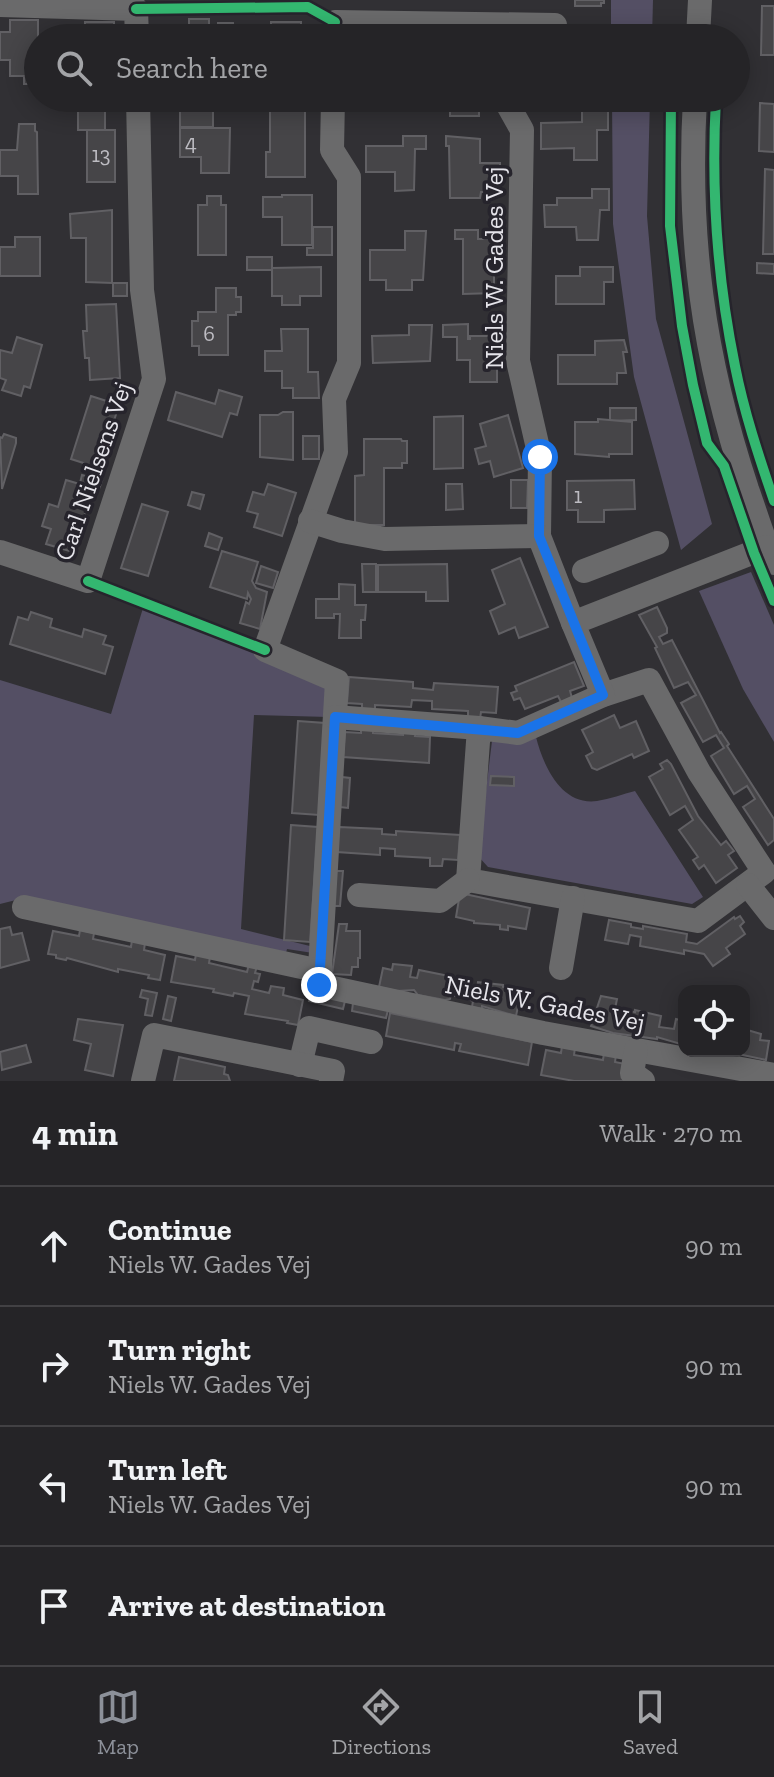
<!DOCTYPE html>
<html lang="en">
<head>
<meta charset="utf-8">
<style>
  :root { --surface:#252427; --page:#2d2c2f; --text:#f1f3f6; --muted:#a3a4a7; --line:#424144; --accent:#8c9099 }
  body { margin:0; font-family:"Zilla Slab",serif; background:var(--page); color:var(--text) }
  .controls { position:absolute; right:24px; bottom:24px; display:grid; overflow:hidden; border-radius:16px; box-shadow:0 4px 20px #0003 }
  .controls button { width:72px; height:72px; display:grid; place-items:center; padding:0; border:0; border-bottom:2px solid var(--line); background:var(--surface); color:var(--text); font:40px sans-serif }
  .stop { position:absolute; width:24px; height:24px; margin:-18px; border:6px solid #1a73e8; border-radius:50%; background:#fff }
  .stop.end { background:#1a73e8; border-color:#fff; box-shadow:0 2px 8px #0008 }
  .list { margin:0; padding:0; list-style:none }
  h2 { display:flex; justify-content:space-between; align-items:center; height:104px; margin:0; padding:0 32px; font-size:34px }
  h2 small { font-size:26px; font-weight:400; color:var(--muted) }
  .list li { display:grid; grid-template-columns:52px 1fr auto; gap:24px; align-items:center; box-sizing:border-box; height:120px; padding:0 32px; border-top:2px solid var(--line) }
  .list b { display:block; font-size:30px; white-space:nowrap }
  .list p { margin:0; font-size:26px; white-space:nowrap; color:var(--muted) }
  .list em { font-size:26px; font-style:normal; color:var(--muted) }
  .icon { flex:none; width:44px; height:44px; fill:none; stroke:currentColor; stroke-width:2; stroke-linecap:round; stroke-linejoin:round }
  .map { position:relative; flex:none; width:774px; height:1081px; overflow:hidden }
  .search { position:absolute; background:var(--surface); box-shadow:0 4px 20px #0003; left:24px; right:24px; top:24px; height:88px; display:flex; align-items:center; gap:20px; box-sizing:border-box; padding:0 28px; border-radius:44px; color:var(--muted); font-size:30px }
  .sheet { height:584px; background:var(--surface) }
  nav { display:flex; justify-content:space-around; align-items:center; box-sizing:border-box; height:112px; border-top:2px solid var(--line); background:var(--surface); font-size:22px; color:var(--muted) }
  nav a { display:grid; justify-items:center; gap:4px }
  nav .on { color:var(--accent) }
  .map>svg:first-child { display:block }
  .green { fill:#544f64 }
  .building { fill:#464548; stroke:#616064; stroke-width:2 }
  .lines { fill:none; stroke-linecap:round; stroke-linejoin:round }
  .minor { stroke:#6a6a6b; stroke-width:24 }
  .cycleway-casing { stroke:#26242c; stroke-width:15 }
  .cycleway { stroke:#33b770; stroke-width:10 }
  .route { stroke:#1a73e8; stroke-width:10 }
  .labels { text-anchor:middle; dominant-baseline:central; stroke-width:7; stroke-linejoin:round; paint-order:stroke }
  .number-label { font-size:22px; fill:#bdbcc2 }
  .street-label { font-size:26px; fill:#e5e4ea; stroke:#26242c }
</style>
</head>
<body>
<div class="map">
<svg width="774" height="1081" viewBox="0 0 774 1081">
  <rect width="100%" height="100%" fill="#313034"/>
  <g class="green">
    <path d="M611 0H653L652 38H611Z"/>
    <path d="M612 98H650L647 216 656 319 712 524 681 550 634 377 613 224Z"/>
    <path d="M751 572 774 625V742L743 689 699 591Z"/>
    <path d="M143 608 331 683 329 717 254 715 241 929 314 947 313 953 287 949 286 953 24 898 0 904V680L111 714Z"/>
    <path d="M536 737C543 765 561 806 597 801 610 799 623 794 635 791L703 897 692 904 488 867 478 856 492 741Z"/>
  </g>
  <g class="building">
    <path d="M575 0H604V3H601V6H575Z"/>
    <path d="M762 6H774V55H761Z"/>
    <rect x="189" y="19" width="20" height="19"/>
    <path d="M10 20H38V84H24V76H10V60H0V32H10Z"/>
    <path d="M85 22H114V38H69V34H85Z"/>
    <rect x="271" y="22" width="30" height="16"/>
    <path d="M218 23H233L234 37H218Z"/>
    <rect x="450" y="98" width="29" height="18"/>
    <path d="M760 103 774 104V152L759 151Z"/>
    <path d="M270 107H305V177H266V152H270Z"/>
    <rect x="180" y="110" width="33" height="17"/>
    <path d="M608 110V130H597V160H574V148L541 149V123L582 122V111Z"/>
    <rect x="78" y="111" width="27" height="19"/>
    <path d="M19 124H35V131L37 132 38 194H18V176H0V150H17Z"/>
    <path d="M180 128H230L229 173H201V157H180Z"/>
    <rect x="87" y="130" width="28" height="52"/>
    <path d="M403 136H426V149H415L414 190 395 191V172H366V146H403Z"/>
    <path d="M446 136 480 139V163H500V192H481L480 198H450L449 146H446Z"/>
    <path d="M765 169 774 170V254H763Z"/>
    <path d="M592 189H609V210H600L598 240H577L576 227H545L544 205H557V198H592Z"/>
    <path d="M282 195H312V245H282V217H263V197H282Z"/>
    <path d="M207 196H221V205H226V255H198V205H207Z"/>
    <path d="M112 210V283L86 282V238H71L70 214Z"/>
    <path d="M313 227H332V255H307V248H313Z"/>
    <path d="M455 230H478V239H494V293L463 294V239H455Z"/>
    <path d="M405 231H426L423 280H412V290H386V280H370V250H405Z"/>
    <path d="M15 237H40V276H0V247H15Z"/>
    <path d="M247 257H272V268L321 267V296H300V305H282V296H272V270H247Z"/>
    <path d="M757 263 774 264V274L757 273Z"/>
    <path d="M580 267H613V282H604V304H556V276H580Z"/>
    <rect x="113" y="283" width="14" height="13"/>
    <path d="M216 288H236V297H241V312H236V315H228V355H199V346H192V321H198V312H216Z"/>
    <path d="M116 304 120 378 90 380 89 358H85L83 331H87L86 305Z"/>
    <path d="M468 324V339H470V336H497V382H470V360H457V337H443V325Z"/>
    <path d="M409 325H432L430 361 373 363 372 336 409 335Z"/>
    <path d="M281 329H308V372H318L319 398H293V388H282V371H265V351H282Z"/>
    <path d="M17 337 42 345 30 388 24 386 21 396 2 390 6 380 0 378V350L12 353Z"/>
    <path d="M624 340 627 352H623L626 373H617V384H558V355H595V341Z"/>
    <path d="M219 390 242 397 237 415 230 413 222 437 168 420 176 392 215 404Z"/>
    <path d="M91 396 119 405 99 468 71 459Z"/>
    <path d="M610 408H636V420L610 421Z"/>
    <path d="M283 412H293V460L260 457V415H278Z"/>
    <path d="M508 415 523 468 494 477 490 461 479 464 475 449 486 446 480 424Z"/>
    <path d="M463 416V468L434 469V417Z"/>
    <path d="M598 419 632 422V454H609V457L575 454V422H598Z"/>
    <path d="M4 434 16 438V443L2 489 0 437 2 438Z"/>
    <rect x="303" y="436" width="16" height="23"/>
    <path d="M364 439H401L402 441H407V463H402V468H384V525H355V476L364 475Z"/>
    <path d="M82 475 102 481 99 489 80 483Z"/>
    <path d="M66 480 93 488 73 552 46 544 51 529 42 526 49 504 58 507Z"/>
    <path d="M511 480H528L527 508H511Z"/>
    <path d="M634 480 635 509 604 510V522H578V510H567V481Z"/>
    <path d="M268 484 296 493 282 536 254 527 258 514 247 511 253 492 264 495Z"/>
    <path d="M446 484H462L463 509 446 510Z"/>
    <path d="M192 492 204 495 200 509 188 505Z"/>
    <path d="M142 504 168 512 148 576 121 568Z"/>
    <path d="M209 533 222 538 218 550 205 546Z"/>
    <path d="M222 551 258 562 252 581 256 588 267 592 260 629 240 623 246 602 249 604 251 599 248 593 247 599 210 587Z"/>
    <path d="M520 558 548 627 519 638 515 627 499 634 490 611 505 604 492 570Z"/>
    <path d="M362 564H376V592H363Z"/>
    <path d="M447 564 448 601H426V592H378V565Z"/>
    <path d="M261 566 278 572 273 588 256 583Z"/>
    <path d="M339 584 355 585V605H366L365 620H361V638H339L340 614H334V618H316V599H339Z"/>
    <path d="M657 607 667 628V633L659 637 663 644 672 640 720 733 721 732 729 744 727 746 774 819V840L768 845 743 807 755 799 747 786 734 794 711 756 724 748 716 735 703 742 681 703 696 695 688 682 674 688 655 648 657 647 639 615Z"/>
    <path d="M31 612 52 619 50 627 82 637 84 629 106 636 103 644 113 647 105 674 10 644 18 617 28 620Z"/>
    <path d="M574 662 584 686 570 691 572 698 561 702 558 696 525 709 520 698 514 700 511 693 517 691 515 686Z"/>
    <path d="M349 677 413 682V688L433 690 434 683 498 687 496 713 481 712 480 719 468 718V711L432 709V701L412 700 411 707 375 705V712L362 711V704L347 703Z"/>
    <path d="M614 715 620 728 636 721 649 751 634 758 632 754 597 770 592 768 586 756 593 752 582 730Z"/>
    <path d="M298 721 325 723 319 815 292 813Z"/>
    <path d="M361 726 373 727V733L403 735V729H416L415 736 430 737 429 763 343 757 345 732 361 733Z"/>
    <path d="M667 760 671 764 698 816 721 845 726 841 734 851 728 855 737 868 716 883 704 865 699 869 693 860 698 857 679 830 693 820 685 806 670 815 649 777 663 769 660 764Z"/>
    <path d="M491 776 514 777V786L490 785Z"/>
    <path d="M342 777 350 778 348 808 340 807Z"/>
    <path d="M291 825 318 827 310 942 284 940Z"/>
    <path d="M339 827 382 829V834L396 835V831L460 835 458 860 443 859 442 866H430V858L395 856V849L380 848V855L337 852Z"/>
    <path d="M335 871H343L340 906H333Z"/>
    <path d="M460 893 530 908 526 929 508 926V930L500 929V925L474 923V921L456 917Z"/>
    <path d="M740 916 744 922 740 926 745 934 726 948 730 954 713 966 704 954 684 950V954L640 946 641 937 630 935 628 944 605 940 609 920 631 924V927L643 929V926L687 934 686 942 697 944 734 917 735 919Z"/>
    <path d="M339 924H347L346 931H360V958H358V967H352L351 975 332 974Z"/>
    <path d="M10 927 12 935 22 933 29 960 0 968V929Z"/>
    <path d="M80 930 94 933 93 939 131 947 132 940 145 943 144 950 165 955 160 980 148 978 149 975 118 969V972L67 958 66 960 56 958V955L48 954 53 931 79 936Z"/>
    <path d="M196 954 210 957 209 963 247 972 249 964 257 966 255 973 260 974 258 982 254 981 252 989 269 993 271 986 284 988 283 995 303 1000 298 1025 287 1023 288 1021 245 1014 249 996 234 993 233 996 213 992 214 989 171 982 176 956 195 960Z"/>
    <path d="M393 964 412 966 410 977 417 978 419 970 454 977 452 986 467 989 468 985 477 987 478 982 503 985V987L513 989 511 995 520 997 516 1016 482 1006V1009L472 1007 473 1001 465 998 451 995 450 999 445 1000 418 995 414 990 397 991 379 987 383 968 392 970Z"/>
    <path d="M142 990 157 993 152 1016 145 1015 148 999 140 997Z"/>
    <path d="M311 994 345 1001 343 1009 309 1001Z"/>
    <path d="M168 996 176 998 171 1021 163 1019Z"/>
    <path d="M601 996 617 999 615 1009 635 1012V1010L661 1016 659 1027 674 1029 676 1019 684 1021V1045L657 1037V1039L613 1033 591 1026Z"/>
    <path d="M353 1003 388 1010 386 1018 352 1011Z"/>
    <path d="M390 1013 532 1042 528 1065 459 1051 461 1044 455 1043 454 1050 386 1036Z"/>
    <path d="M78 1019 123 1025 113 1076 85 1070 91 1044 74 1040Z"/>
    <path d="M744 1029 761 1034 760 1040 769 1041 766 1060 724 1051H744Z"/>
    <path d="M26 1045 31 1062 2 1070 0 1052Z"/>
    <path d="M562 1046 575 1048 574 1055 603 1060 604 1053 616 1055 615 1062 630 1065 627 1081H574L541 1075 546 1050 561 1053Z"/>
    <path d="M179 1057 225 1067 224 1074 228 1075 230 1081H174Z"/>
  </g>
  <g class="lines">
    <g class="minor">
      <path d="M0 5 136 9 137 38"/>
      <path d="M335 38V22L555 25"/>
      <path d="M698 38 700 0"/>
      <path d="M333 98 332 150 349 177V363L334 399 336 452 265 650 337 681 319 985 543 1033 774 1075"/>
      <path d="M504 98 522 130 518 361 540 457 539 536 573 623"/>
      <path d="M695 98C687 237 703 357 747 489 756 514 763 539 774 563"/>
      <path d="M310 521 342 531 385 539 539 536"/>
      <path d="M0 552 88 581 154 379 142 290 138 98"/>
      <path d="M584 571 657 543"/>
      <path d="M649 680 699 772 764 872 698 921 468 880 479 728 518 733 603 695Z"/>
      <path d="M603 695 573 623 767 547"/>
      <path d="M335 717 479 728"/>
      <path d="M748 885 774 918"/>
      <path d="M359 895 440 901 468 880"/>
      <path d="M24 907 320 971"/>
      <path d="M561 968 573 898"/>
      <path d="M636 1050 632 1073 643 1081"/>
      <path d="M300 1065 309 1028 371 1042"/>
      <path d="M143 1081 154 1035 333 1071 331 1081"/>
    </g>
    <defs>
      <g id="cycleway">
        <path d="M136 9 308 7 335 22"/>
        <path d="M671 98 670 226 682 326 693 385 707 443 724 466 754 553 774 601"/>
        <path d="M716 98C711 188 717 278 735 366 744 412 759 457 774 501"/>
        <path d="M88 581 265 650"/>
      </g>
    </defs>
    <use href="#cycleway" class="cycleway-casing"/>
    <use href="#cycleway" class="cycleway"/>
  </g>
  <g class="lines">
    <path class="route" d="M319 985 335 717 518 733 603 695 539 536 540 457"/>
  </g>
  <g class="labels">
    <g class="number-label">
      <text x="191" y="142">4</text>
      <text x="101" y="154">13</text>
      <text x="209" y="333">6</text>
      <text x="578" y="495">1</text>
    </g>
    <g class="street-label">
      <text transform="translate(494 268) rotate(-90)">Niels W. Gades Vej</text>
      <text transform="translate(93 471) rotate(-71)">Carl Nielsens Vej</text>
      <text transform="translate(545 1003) rotate(11)">Niels W. Gades Vej</text>
    </g>
  </g>
</svg>
<div class="controls">
<button><svg class="icon" aria-label="locate" viewBox="0 0 24 24"><circle cx="12" cy="12" r="6"/><path d="M12 2v4M12 18v4M2 12h4M18 12h4"/></svg></button>
</div>
<div class="stop" style="left:540px;top:457px"></div>
<div class="stop end" style="left:319px;top:985px"></div>
<div class="search"><svg class="icon" aria-label="search" viewBox="0 0 24 24"><circle cx="10" cy="10" r="6"/><path d="M15 15l6 6"/></svg>Search here</div>
</div>
<section class="sheet">
<h2>4 min<small>Walk · 270 m</small></h2>
<ul class="list">
<li><svg class="icon" aria-label="ahead" viewBox="0 0 24 24"><path d="M12 20V5M6 11l6-6 6 6"/></svg><div><b>Continue</b><p>Niels W. Gades Vej</p></div><em>90 m</em></li>
<li><svg class="icon" aria-label="right" viewBox="0 0 24 24"><path d="M7 20v-9h11M14 6l5 5-5 5"/></svg><div><b>Turn right</b><p>Niels W. Gades Vej</p></div><em>90 m</em></li>
<li><svg class="icon" aria-label="left" viewBox="0 0 24 24"><path d="M17 20v-9H6M10 6l-5 5 5 5"/></svg><div><b>Turn left</b><p>Niels W. Gades Vej</p></div><em>90 m</em></li>
<li><svg class="icon" aria-label="arrive" viewBox="0 0 24 24"><path d="M6 21V4h12l-3 4 3 4H6"/></svg><div><b>Arrive at destination</b></div></li>
</ul>
</section>
<nav>
<a class="on"><svg class="icon" aria-label="map" viewBox="0 0 24 24"><path d="M3 6l6-2 6 2 6-2v14l-6 2-6-2-6 2zM9 4v14M15 6v14"/></svg>Map</a>
<a><svg class="icon" aria-label="directions" viewBox="0 0 24 24"><path d="M12 3l9 9-9 9-9-9zM9 14v-3h6M13 9l2 2-2 2"/></svg>Directions</a>
<a><svg class="icon" aria-label="saved" viewBox="0 0 24 24"><path d="M7 4h10v16l-5-4-5 4z"/></svg>Saved</a>
</nav>
</body>
</html>
